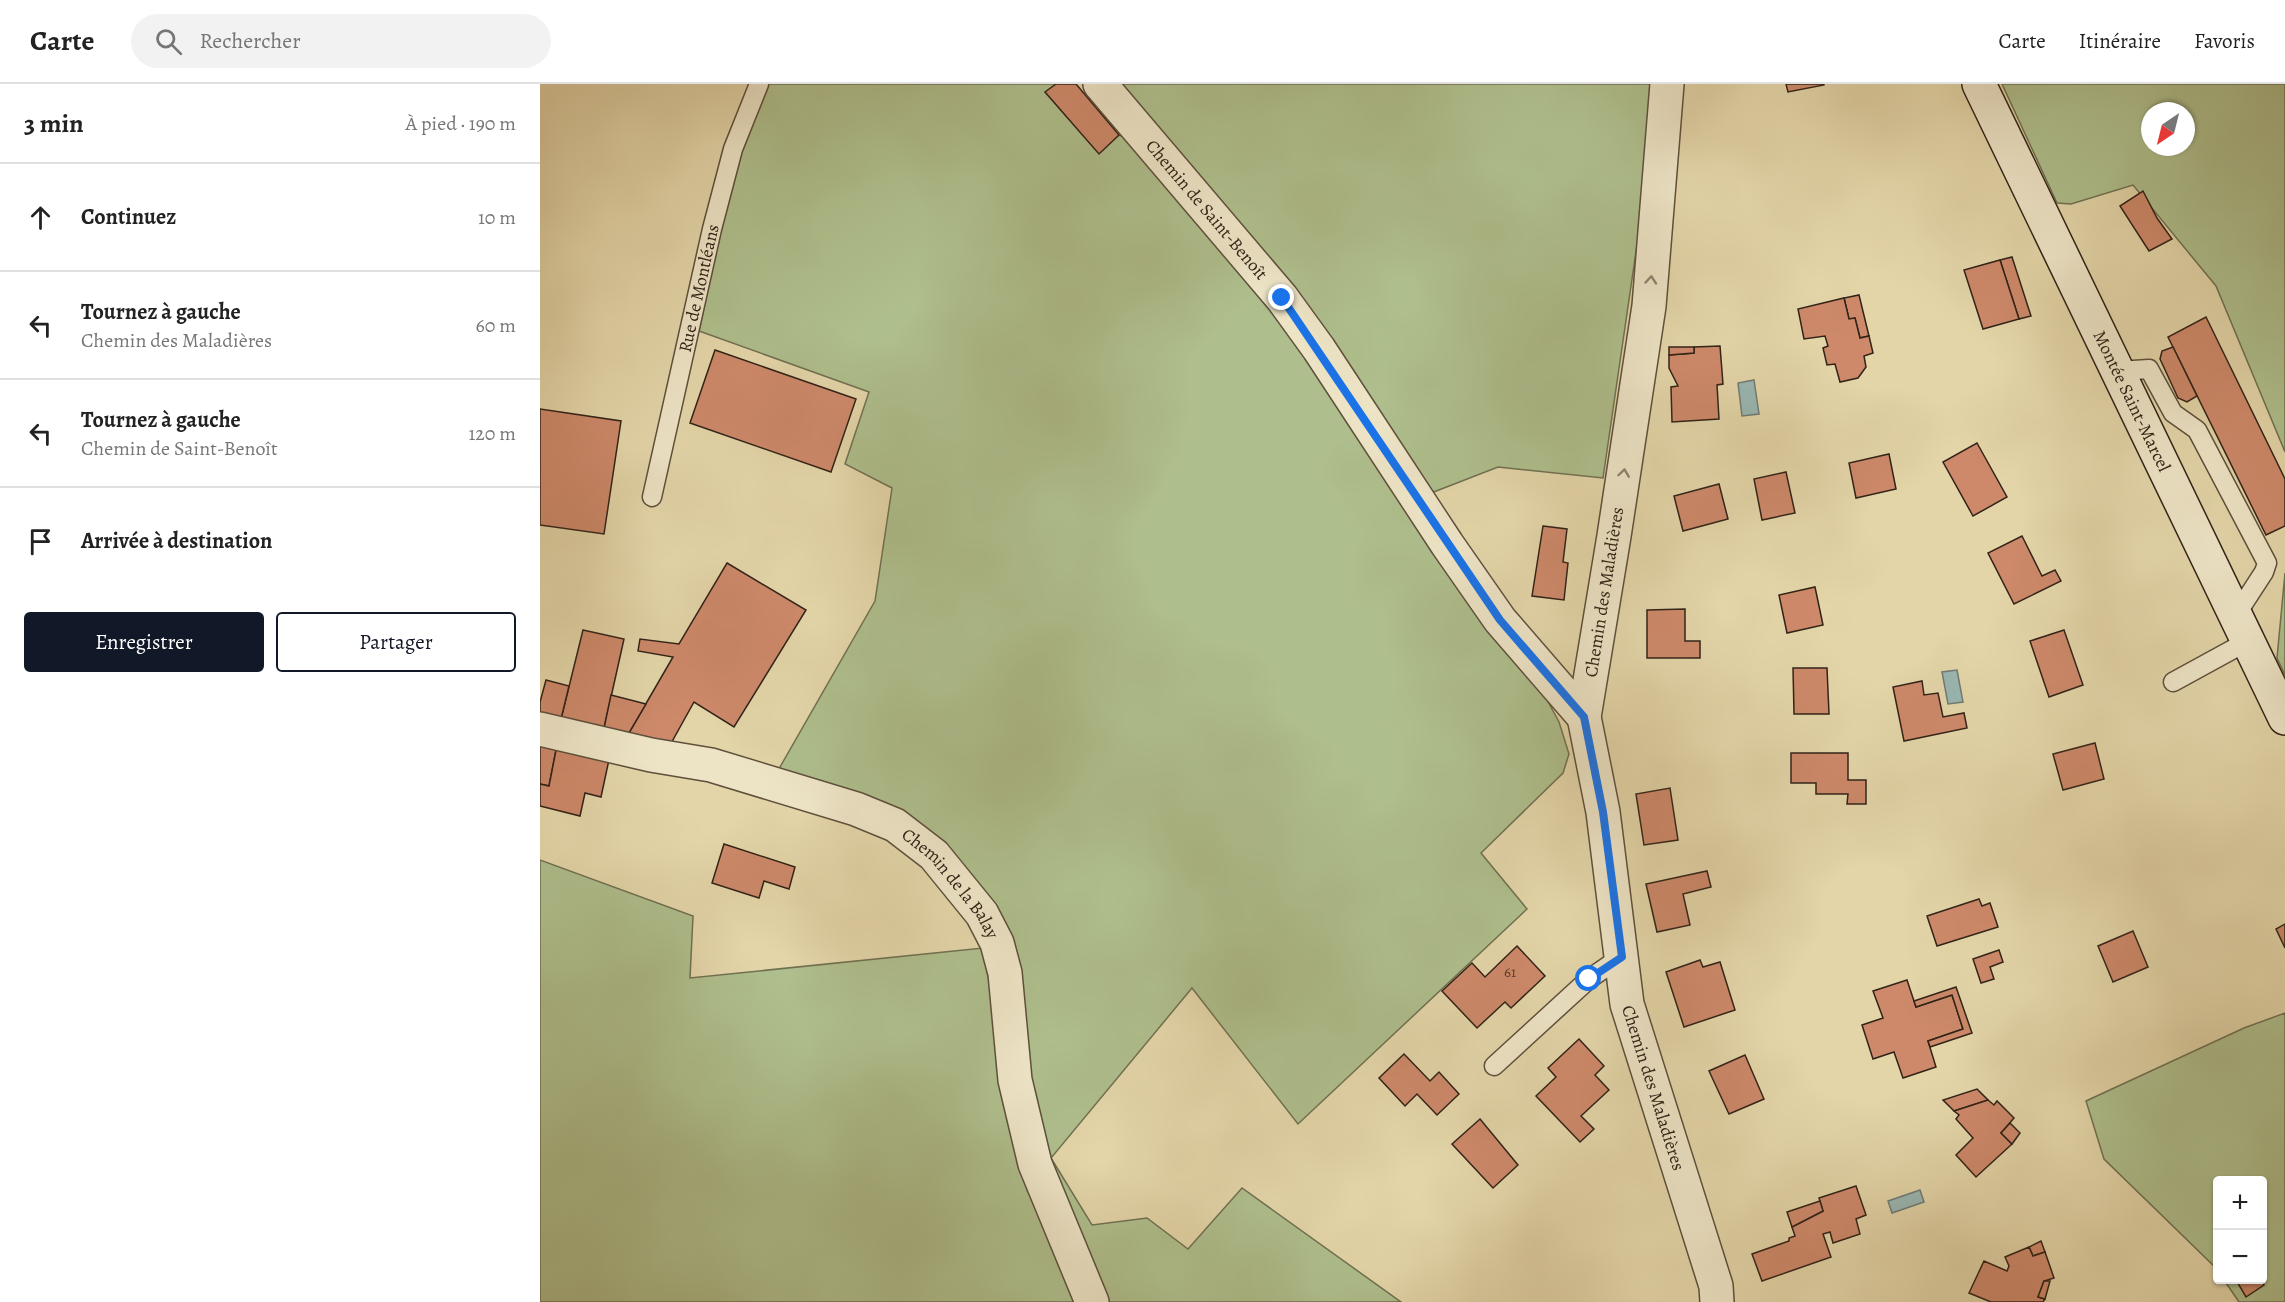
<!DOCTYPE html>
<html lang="fr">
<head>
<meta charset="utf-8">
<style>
  :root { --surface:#fff; --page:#f2f2f2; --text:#222; --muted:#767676; --line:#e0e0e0; --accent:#111827 }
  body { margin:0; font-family:Alegreya,serif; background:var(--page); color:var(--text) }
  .controls { position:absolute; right:18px; bottom:18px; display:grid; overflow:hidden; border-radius:6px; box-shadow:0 2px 4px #0004 }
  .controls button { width:54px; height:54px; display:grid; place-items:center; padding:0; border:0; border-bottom:2px solid var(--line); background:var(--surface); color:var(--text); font:30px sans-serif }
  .compass { position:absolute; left:1601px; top:18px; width:54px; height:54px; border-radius:50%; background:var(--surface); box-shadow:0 2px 4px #0004; rotate:215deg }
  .stop { position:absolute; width:18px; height:18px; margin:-14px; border:4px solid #1a73e8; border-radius:50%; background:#fff }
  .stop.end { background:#1a73e8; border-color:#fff; box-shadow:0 2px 6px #0008 }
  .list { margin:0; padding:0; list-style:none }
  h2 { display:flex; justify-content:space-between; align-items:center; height:78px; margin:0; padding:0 24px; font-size:26px }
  h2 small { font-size:20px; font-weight:400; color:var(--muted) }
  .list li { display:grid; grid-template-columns:39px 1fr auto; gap:18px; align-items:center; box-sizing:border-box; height:108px; padding:0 24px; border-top:2px solid var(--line) }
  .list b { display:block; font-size:22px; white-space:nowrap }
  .list p { margin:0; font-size:20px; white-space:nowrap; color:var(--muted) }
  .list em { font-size:20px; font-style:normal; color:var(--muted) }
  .actions { display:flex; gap:12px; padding:18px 24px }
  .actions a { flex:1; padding:14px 0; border:2px solid var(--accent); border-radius:6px; text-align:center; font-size:21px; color:var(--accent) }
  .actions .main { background:var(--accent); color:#fff }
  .icon { flex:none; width:33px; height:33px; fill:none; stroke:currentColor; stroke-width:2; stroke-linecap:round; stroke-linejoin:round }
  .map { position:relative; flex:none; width:1745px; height:1218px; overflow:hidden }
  header { display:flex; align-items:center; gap:36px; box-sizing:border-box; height:84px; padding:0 30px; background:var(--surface); border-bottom:2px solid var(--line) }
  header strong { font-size:28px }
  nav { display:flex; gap:33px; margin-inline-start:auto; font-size:21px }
  .search { width:420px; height:54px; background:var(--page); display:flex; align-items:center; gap:15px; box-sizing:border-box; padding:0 21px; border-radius:33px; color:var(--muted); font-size:22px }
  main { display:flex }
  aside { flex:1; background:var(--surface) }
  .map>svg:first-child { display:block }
  .green { fill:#aebe8c; stroke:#707052; stroke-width:1.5; fill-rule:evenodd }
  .water { fill:#99b6b2; stroke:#6f7b74; stroke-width:1.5 }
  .building { fill:#cd896a; stroke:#312318; stroke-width:1.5 }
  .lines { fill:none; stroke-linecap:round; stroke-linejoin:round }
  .lane-casing { stroke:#5e503c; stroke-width:21 }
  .street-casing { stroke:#5e503c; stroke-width:36 }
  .secondary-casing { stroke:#312318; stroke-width:36 }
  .lane { stroke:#ede4c6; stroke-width:18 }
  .street { stroke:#ede4c6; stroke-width:33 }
  .secondary { stroke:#ede4c6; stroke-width:33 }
  .oneway { stroke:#8f846f }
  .route { stroke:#1a73e8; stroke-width:8 }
  .labels { text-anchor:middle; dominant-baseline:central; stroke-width:5; stroke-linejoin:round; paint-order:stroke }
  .number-label { font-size:15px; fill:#583c2c }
  .street-label { font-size:18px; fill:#312318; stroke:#ede4c6 }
</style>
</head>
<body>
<header>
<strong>Carte</strong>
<div class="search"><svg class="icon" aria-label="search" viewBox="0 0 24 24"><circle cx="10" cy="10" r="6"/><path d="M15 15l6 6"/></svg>Rechercher</div>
<nav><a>Carte</a><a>Itinéraire</a><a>Favoris</a></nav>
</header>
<main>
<aside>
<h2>3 min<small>À pied · 190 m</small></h2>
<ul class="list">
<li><svg class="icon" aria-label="ahead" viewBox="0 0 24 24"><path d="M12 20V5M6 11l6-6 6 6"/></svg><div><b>Continuez</b></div><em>10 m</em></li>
<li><svg class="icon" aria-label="left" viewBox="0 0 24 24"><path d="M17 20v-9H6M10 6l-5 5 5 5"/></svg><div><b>Tournez à gauche</b><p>Chemin des Maladières</p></div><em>60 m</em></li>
<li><svg class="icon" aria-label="left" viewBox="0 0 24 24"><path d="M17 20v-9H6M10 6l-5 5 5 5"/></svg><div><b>Tournez à gauche</b><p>Chemin de Saint-Benoît</p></div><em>120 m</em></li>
<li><svg class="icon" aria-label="arrive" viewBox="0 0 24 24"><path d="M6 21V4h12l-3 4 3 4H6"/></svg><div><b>Arrivée à destination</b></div></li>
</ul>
<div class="actions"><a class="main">Enregistrer</a><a>Partager</a></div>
</aside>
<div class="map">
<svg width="1745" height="1218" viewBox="0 0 1745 1218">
  <rect width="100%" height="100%" fill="#e3d5a8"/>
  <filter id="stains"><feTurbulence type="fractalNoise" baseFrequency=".00333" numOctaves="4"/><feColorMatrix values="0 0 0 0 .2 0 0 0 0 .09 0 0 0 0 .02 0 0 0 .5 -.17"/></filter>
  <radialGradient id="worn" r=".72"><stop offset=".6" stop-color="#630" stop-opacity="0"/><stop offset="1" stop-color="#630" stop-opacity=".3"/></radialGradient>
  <g class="green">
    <path d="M228 0H516L506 8 559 69 579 51 598 58 708 186 1005 612 1019 638 1029 670 1023 689 941 769 987 825 758 1040 652 904 511 1074 552 1141 607 1134 648 1165 702 1104 861 1218H0V776L153 832 150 894 443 864 487 1106 511 1075 491 1027 443 809 236 690 335 517 352 404 305 380 329 308 159 247 193 88Z"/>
    <path d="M577 0H1115L1098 154 1063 394 958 383 891 409Z"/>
    <path d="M1462 0H1745V368L1676 202 1593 101 1531 120 1517 119ZM1610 27H1646V63H1610Z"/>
    <path d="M1745 489V591L1737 574Z"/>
    <path d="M1745 929V1218H1699L1684 1196H1722V1096H1678L1677 1185 1564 1075 1546 1017 1704 944Z"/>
  </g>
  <g class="water">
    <path d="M1214 296 1219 330 1202 332 1198 299Z"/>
    <path d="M1417 586 1423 618 1408 620 1402 588Z"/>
    <path d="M1380 1106 1384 1118 1352 1129 1348 1117Z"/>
  </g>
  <g class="building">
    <path d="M516 0H536L579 51 559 70 505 8Z"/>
    <path d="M1246 0H1284V1L1248 8Z"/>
    <path d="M1603 107 1617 134 1632 155 1609 167 1580 122Z"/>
    <path d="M1472 173 1491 232 1479 235 1460 176Z"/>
    <path d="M1460 176 1479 235 1443 245 1424 186Z"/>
    <path d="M1319 211 1329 252 1320 254 1315 234 1309 235 1304 214Z"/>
    <path d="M1304 214 1309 235 1315 234 1320 254 1329 252 1333 269 1324 272 1326 283 1318 294 1300 298 1295 280 1287 281 1283 264 1288 262 1285 252 1264 255 1258 225Z"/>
    <path d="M1666 233 1745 395V442L1726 451 1628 253Z"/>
    <path d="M1180 262 1183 300 1177 301 1179 335 1132 338 1131 303 1138 302 1129 284V271L1154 269V263Z"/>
    <path d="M1129 263H1154V269L1129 271Z"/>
    <path d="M1633 263 1657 312 1647 318 1638 314 1620 275 1622 267Z"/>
    <path d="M175 266 316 315 291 388 150 339Z"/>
    <path d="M0 325 81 337 64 450 0 441Z"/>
    <path d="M1437 359 1467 413 1433 432 1403 378Z"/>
    <path d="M1349 370 1356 405 1316 414 1309 379Z"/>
    <path d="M1246 388 1255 429 1222 436 1214 395Z"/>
    <path d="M1179 400 1188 435 1143 447 1134 412Z"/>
    <path d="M1003 442 1027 445 1023 478 1028 479 1024 516 992 512Z"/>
    <path d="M1482 452 1502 492 1515 486 1521 497 1474 520 1448 469Z"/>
    <path d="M187 479 266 526 194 643 154 618 129 663 86 654 133 573 98 567 100 555 139 560Z"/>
    <path d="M1275 503 1283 541 1247 549 1239 511Z"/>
    <path d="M1145 525V557H1160V574H1107V526Z"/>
    <path d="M43 546 84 555 63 649 20 639Z"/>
    <path d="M1524 546 1543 601 1509 613 1490 557Z"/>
    <path d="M1253 584H1287L1289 630H1254Z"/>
    <path d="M6 596 29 602 20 639 0 633V618Z"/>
    <path d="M1382 597 1384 611 1398 609 1403 633 1424 629 1427 644 1364 657 1353 603Z"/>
    <path d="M71 611 106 620 86 654 63 649Z"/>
    <path d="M0 657 17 661 9 702 0 700Z"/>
    <path d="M1555 659 1564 695 1523 706 1513 670Z"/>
    <path d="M17 661 70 671 61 713 45 709 40 732 0 722V700L9 702Z"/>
    <path d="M1251 669H1308V696H1326V720H1307L1308 710H1276V699H1251Z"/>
    <path d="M1130 704 1138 756 1104 761 1096 710Z"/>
    <path d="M184 760 255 783 249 805 224 797 219 814 172 799Z"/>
    <path d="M1167 787 1171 803 1143 810 1150 841 1117 848 1106 800Z"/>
    <path d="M1439 815 1442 822 1450 819 1458 843 1397 862 1387 832Z"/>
    <path d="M1745 840V864L1736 845Z"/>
    <path d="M1593 847 1608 883 1573 898 1558 862Z"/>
    <path d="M977 862 1005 892 971 924 965 918 937 944 902 907 932 879 945 893Z"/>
    <path d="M1459 866 1463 878 1450 883 1454 895 1441 899 1433 875Z"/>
    <path d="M1160 876 1163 883 1180 878 1195 926 1144 943 1126 888Z"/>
    <path d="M1367 896 1376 923 1412 911 1423 945 1388 957 1396 983 1363 994 1354 968 1333 975 1322 941 1343 934 1333 907Z"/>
    <path d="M1416 903 1432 949 1390 963 1388 957 1423 945 1412 911 1376 923 1374 917Z"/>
    <path d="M1039 955 1064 982 1055 991 1069 1006 1041 1032 1054 1045 1040 1058 996 1012 1016 993 1008 984Z"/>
    <path d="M864 970 890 997 899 988 919 1010 897 1031 877 1010 865 1022 839 994Z"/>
    <path d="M1205 971 1224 1015 1189 1030 1169 987Z"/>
    <path d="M1437 1005 1448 1016 1414 1027 1403 1016Z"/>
    <path d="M1448 1016 1454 1021 1457 1017 1474 1034 1461 1049 1472 1060 1436 1093 1416 1071 1433 1054 1416 1035 1419 1031 1414 1027Z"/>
    <path d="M940 1035 978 1081 953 1104 912 1060Z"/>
    <path d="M1470 1039 1480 1049 1472 1060 1461 1049Z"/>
    <path d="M1316 1102 1326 1131 1316 1135 1320 1150 1293 1159 1290 1148 1283 1150 1291 1173 1222 1197 1212 1170 1249 1157V1154L1255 1152 1252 1143 1283 1127 1279 1114Z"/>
    <path d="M1280 1117 1283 1127 1252 1143 1247 1128Z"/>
    <path d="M1501 1157 1505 1168 1493 1172 1489 1163Z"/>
    <path d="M1489 1163 1493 1172 1505 1168 1514 1194 1504 1197 1498 1213 1505 1215 1503 1218H1451L1429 1209 1444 1177 1467 1187 1469 1182 1465 1173Z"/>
    <path d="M1696 1196H1721L1724 1201 1706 1213Z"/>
    <path d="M1504 1197H1510L1505 1215 1498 1213Z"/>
  </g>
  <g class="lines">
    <defs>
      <g id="lane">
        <path d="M1578 287 1609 285 1633 329 1657 346 1727 479 1724 488 1696 531"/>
        <path id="s1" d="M112 413 172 145 193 65 219 0"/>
        <path d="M1633 598 1708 557"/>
        <path d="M954 982 1049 895 1081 873"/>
      </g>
      <g id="street">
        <path id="s2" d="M560 0 742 214 779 265 907 460 960 536 1044 633"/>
        <path id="s3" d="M1127 0 1109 222 1074 452 1044 633 1063 728 1087 920 1176 1202 1177 1218"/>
        <path id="s4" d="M0 645 111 671 171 681 316 725 355 741 394 771 442 830 457 859 465 889 475 996 495 1080 552 1218"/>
      </g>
      <g id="secondary">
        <path id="s5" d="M1439 0 1745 634"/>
      </g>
    </defs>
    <use href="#lane" class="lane-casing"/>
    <use href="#street" class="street-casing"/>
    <use href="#secondary" class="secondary-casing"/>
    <use href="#lane" class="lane"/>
    <use href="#street" class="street"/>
    <use href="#secondary" class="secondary"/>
  </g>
  <defs><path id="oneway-chevron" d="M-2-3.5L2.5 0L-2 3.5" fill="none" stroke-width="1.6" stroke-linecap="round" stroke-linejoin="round" transform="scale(1.5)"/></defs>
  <g class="oneway">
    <use href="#oneway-chevron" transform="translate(1111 196) rotate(-85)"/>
    <use href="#oneway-chevron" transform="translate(1084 389) rotate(-82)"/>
  </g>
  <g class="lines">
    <path class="route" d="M742 214 960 536 1044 633 1063 728 1082 873 1049 895"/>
  </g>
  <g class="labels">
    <g class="number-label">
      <text x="970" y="888">61</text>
    </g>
    <g class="street-label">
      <text stroke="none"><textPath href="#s2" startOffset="165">Chemin de Saint-Benoît</textPath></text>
      <text stroke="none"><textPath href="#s1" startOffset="214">Rue de Montléans</textPath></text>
      <text stroke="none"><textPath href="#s5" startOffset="352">Montée Saint-Marcel</textPath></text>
      <text transform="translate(1064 508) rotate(-81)">Chemin des Maladières</text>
      <text stroke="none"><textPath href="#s4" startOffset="450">Chemin de la Balay</textPath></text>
      <text stroke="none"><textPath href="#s3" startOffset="1017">Chemin des Maladières</textPath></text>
    </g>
  </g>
  <rect width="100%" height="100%" filter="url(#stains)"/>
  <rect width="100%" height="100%" fill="url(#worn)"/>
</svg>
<div class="controls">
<button>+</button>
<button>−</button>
</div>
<svg class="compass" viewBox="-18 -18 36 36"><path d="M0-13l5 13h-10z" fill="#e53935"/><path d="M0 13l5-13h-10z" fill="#767676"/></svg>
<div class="stop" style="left:1049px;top:895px"></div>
<div class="stop end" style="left:742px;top:214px"></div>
</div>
</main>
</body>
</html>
